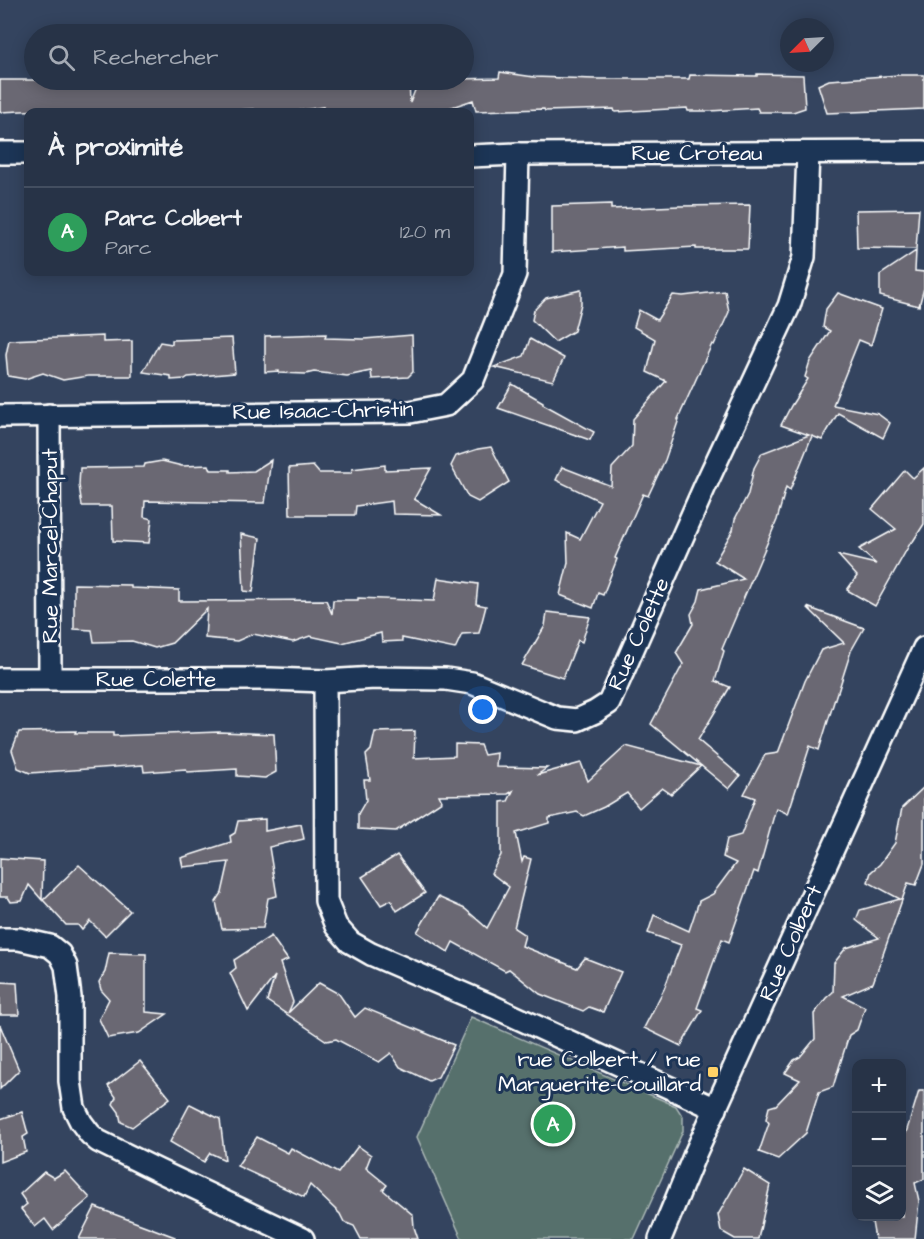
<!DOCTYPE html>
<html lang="fr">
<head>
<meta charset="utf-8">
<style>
  :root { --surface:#273347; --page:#333f52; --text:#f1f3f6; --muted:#a4aab4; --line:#434e60; --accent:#8bbbb9 }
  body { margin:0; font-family:"Architects Daughter",sans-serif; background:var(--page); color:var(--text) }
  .controls { position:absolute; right:18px; bottom:18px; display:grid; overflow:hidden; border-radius:12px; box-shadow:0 3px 15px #0003 }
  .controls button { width:54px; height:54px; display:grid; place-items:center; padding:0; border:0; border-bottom:2px solid var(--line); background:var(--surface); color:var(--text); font:30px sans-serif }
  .compass { position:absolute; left:780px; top:18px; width:54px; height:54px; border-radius:50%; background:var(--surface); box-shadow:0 3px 15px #0003; rotate:246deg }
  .you { position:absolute; left:483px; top:710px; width:21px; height:21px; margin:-15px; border:4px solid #fff; border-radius:50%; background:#1a73e8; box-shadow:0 0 0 9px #1a73e833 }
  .badge { display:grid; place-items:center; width:39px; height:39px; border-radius:50%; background:var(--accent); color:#fff; font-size:20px; font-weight:700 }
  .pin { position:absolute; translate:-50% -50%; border:3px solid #fff; box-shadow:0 2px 6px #0006 }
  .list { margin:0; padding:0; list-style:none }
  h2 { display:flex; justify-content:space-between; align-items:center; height:78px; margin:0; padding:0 24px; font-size:26px }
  h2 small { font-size:20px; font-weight:400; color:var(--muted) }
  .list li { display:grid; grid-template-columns:39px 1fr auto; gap:18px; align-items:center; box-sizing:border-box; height:90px; padding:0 24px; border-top:2px solid var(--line) }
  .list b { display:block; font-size:22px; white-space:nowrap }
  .list p { margin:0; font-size:20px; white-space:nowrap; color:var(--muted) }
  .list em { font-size:20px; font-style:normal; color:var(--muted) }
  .icon { flex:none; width:33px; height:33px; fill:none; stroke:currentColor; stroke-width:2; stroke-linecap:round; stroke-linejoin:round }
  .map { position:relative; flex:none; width:924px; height:1239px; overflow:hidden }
  .search { position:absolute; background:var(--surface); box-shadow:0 3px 15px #0003; left:24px; top:24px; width:450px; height:66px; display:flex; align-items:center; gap:15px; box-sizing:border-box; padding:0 21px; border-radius:33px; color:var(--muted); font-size:22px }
  .panel { position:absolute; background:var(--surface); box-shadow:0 3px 15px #0003; left:24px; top:108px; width:450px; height:168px; border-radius:12px }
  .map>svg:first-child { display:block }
  .green { fill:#57706c; stroke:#abb8b6; stroke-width:1.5 }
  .building { fill:#6a6873; stroke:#fff; stroke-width:1.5 }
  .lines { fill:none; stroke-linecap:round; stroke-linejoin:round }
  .minor-casing { stroke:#fff; stroke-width:26 }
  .minor { stroke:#1d3557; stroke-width:21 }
  .poi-dot { fill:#ffd166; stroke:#1d3557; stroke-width:2 }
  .labels { text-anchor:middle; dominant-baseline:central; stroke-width:6; stroke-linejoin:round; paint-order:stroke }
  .street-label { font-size:22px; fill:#fff; stroke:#1d3557 }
  .poi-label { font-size:22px; fill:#fff; stroke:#1d3557; text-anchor:end }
</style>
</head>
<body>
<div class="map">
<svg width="924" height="1239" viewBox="0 0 924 1239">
  <rect width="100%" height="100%" fill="#34445f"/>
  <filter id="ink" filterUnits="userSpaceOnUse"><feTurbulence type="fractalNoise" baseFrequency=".0167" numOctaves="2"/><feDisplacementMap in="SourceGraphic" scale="12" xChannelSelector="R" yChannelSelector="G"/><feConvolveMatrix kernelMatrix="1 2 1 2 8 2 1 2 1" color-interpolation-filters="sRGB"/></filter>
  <g filter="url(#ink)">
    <path class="green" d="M471 1017 676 1106 683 1117V1131L634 1239H462L417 1137Z"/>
    <g class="building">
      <path d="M500 72 534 77 595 79H689L690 75 757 76V74L803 75 805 108 793 112H759L757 108 710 111H688L687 108 615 112 614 109 545 111 544 109 476 111 473 100 437 112H323V107L291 112H257L254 109 197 112H181L180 111 153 112H44L43 110 0 112V80H86V82L119 80H218L253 81V80H409L410 103 419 80 499 78Z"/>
      <path d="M899 75H924V109L827 113 818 85 829 80Z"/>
      <path d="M611 204V209L679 206 750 205 748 249H696V247L623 251V247L552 252V206Z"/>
      <path d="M919 209 916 249 857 248 856 210Z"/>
      <path d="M916 251 915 271 924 272V288L919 306 880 296V275Z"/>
      <path d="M581 290V304L574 331 555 342 532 320 534 310 546 298Z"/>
      <path d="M725 291 729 312 714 345 712 344 678 419H679L665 460 648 496 643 494 615 558 617 559 603 595 598 593 593 608 560 595 568 563 567 533 580 539 600 501 556 480 562 467 611 486 612 468 632 446 633 419 666 381 647 372 655 339 634 327 639 310 657 320 673 295 683 296Z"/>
      <path d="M838 293 882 309 871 345 859 340 833 405 878 414 890 423 883 438 838 413 822 440 812 436 790 490 786 487 777 520 722 649 724 651 715 681 730 687 698 740 740 776 729 789 651 724 683 664 676 653 693 624 691 614 698 601 701 589 744 579 715 561 733 530 735 519 748 494 754 468 762 453 809 435 781 425 791 406 808 379 805 377 810 361 830 331 823 327 826 309Z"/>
      <path d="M326 334 325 338 364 339 412 335 413 372 408 377 372 379 371 371 347 376 314 372 306 374 279 373V371L265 372V336Z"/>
      <path d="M103 336V342L132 341V376H88L63 380 43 373 25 379 8 376 6 355 9 340Z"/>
      <path d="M232 338 235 373 188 377 185 379 171 380V376L143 372 160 342 172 344V340Z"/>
      <path d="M530 339 564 358 553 381 494 367 524 356Z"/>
      <path d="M512 384 543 402V404L594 432 590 440 498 408Z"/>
      <path d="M491 447 509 482 478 502 468 497 451 466 456 456 478 449Z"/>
      <path d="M271 460 265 503 145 501 144 517 152 519 149 543 113 541 112 506H82L79 485 80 468 144 467 145 464 162 461 182 466 209 465 211 470H230V472L254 471Z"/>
      <path d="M385 465V470L431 468 414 499 441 515 393 514 392 501 356 506 355 515H290L289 468 313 466 319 473H351L352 469Z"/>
      <path d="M924 468V524L912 543 911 542 875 606 847 590 857 576 838 555 876 564 859 549 896 529 872 509 905 470 913 478Z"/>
      <path d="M241 534 260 538 253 592 244 591Z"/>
      <path d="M438 578 478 584 476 604 486 606 479 633 462 634 455 649 402 638V641L382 642 381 633 342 643 310 636 293 642 253 634 237 641 205 638 207 609 172 643 155 648 132 641 94 642 92 630 74 629V584L131 585V588L179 590V601L326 600 332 614 333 600H358V598L434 601Z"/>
      <path d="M807 607 864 628 851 651 838 692H837L819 750 810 746 788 814 776 808 758 873 754 871 729 942 722 939 697 1008 702 1010 681 1046 644 1028 664 989 681 945 648 933 654 915 689 931 699 901 713 894 736 863 723 857 727 839 741 835 755 798 744 794 765 755 778 753 805 681 821 650 844 643Z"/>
      <path d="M547 612 590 617 582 642 578 640 563 678 522 665 545 626Z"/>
      <path d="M76 731 75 733H113V736L219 732 274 734 276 772 265 778 237 776V769L187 772 186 769 144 772 143 765 30 773 18 768 12 750 19 732Z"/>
      <path d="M415 731 414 758 455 756V744L480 745 484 755 497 753 496 767 547 768 537 775 581 763 588 781 626 746 701 766 671 794 662 788 639 808 627 793 604 807 584 816 577 812 549 818V823L516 833 522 862 524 857 531 859 514 928 525 935 522 946 577 968 585 958 621 972 603 1012 589 1007 583 1011 540 994 509 969 505 971 453 942 448 952 417 932 438 897 465 909 487 928 509 887 491 873 501 855V802L508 801 513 791 508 794 439 795 442 801 396 831 358 829V814L366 800 364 780H370L366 755 371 750 375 732Z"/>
      <path d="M924 787V864L916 885 908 883 873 983 843 996 865 1007 857 1030 849 1035 833 1087 819 1092 806 1133 778 1159 759 1152 769 1123 766 1119 769 1107 776 1105 800 1080 785 1073 794 1060 800 1057 815 1039 814 1014 826 998 833 992 834 963 846 948 879 938 856 920 860 910 900 899 868 882 871 872 880 864 895 843 902 808Z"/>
      <path d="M265 819V831L301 824 304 839 269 847 277 896 268 898 263 928 222 929 216 902 222 893 229 862 183 867 181 858 231 842 230 836 235 833 238 821Z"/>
      <path d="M397 855 425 893 397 911 391 900 381 905 362 877Z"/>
      <path d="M0 858 43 861 42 900 29 885 22 901 11 902 8 897H0Z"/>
      <path d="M79 865 130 911 105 936 90 921 82 930 78 925H66L43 900Z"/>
      <path d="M271 936 288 960 280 963 293 1002 288 1013 319 983 339 994 355 1017 365 1008 454 1045 438 1077 429 1081 400 1067 391 1053 379 1062 336 1039 327 1041 267 1001 275 976 248 1011 230 973 236 968 234 960Z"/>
      <path d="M109 953 146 954V1012L167 1014 139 1033 108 1038 99 1019 109 999 101 990 99 982 105 972Z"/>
      <path d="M0 982 17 983 19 1015H0Z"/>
      <path d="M0 1025 19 1070 0 1089Z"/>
      <path d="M140 1061 170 1098 132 1127 121 1122 119 1112 113 1104 116 1097 108 1086Z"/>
      <path d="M919 1091H924V1179L915 1183 919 1201 915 1239H875L871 1216H902V1133H906Z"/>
      <path d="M190 1104 220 1119 225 1160 210 1153 204 1162 170 1142Z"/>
      <path d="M22 1112 28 1134 23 1137 26 1152 0 1162V1119Z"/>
      <path d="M257 1137 288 1153 291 1148 338 1173 358 1146 371 1155 366 1168 387 1185 383 1190 413 1215 414 1227 418 1239H361L354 1226 344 1222 340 1214 310 1185 304 1197 237 1166Z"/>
      <path d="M744 1169 770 1185 758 1239H735L721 1231 718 1215Z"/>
      <path d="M65 1171 90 1198 53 1230 45 1219 35 1227 21 1209 27 1204 20 1194 44 1172 54 1178Z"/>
      <path d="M95 1207 175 1237 174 1239H79Z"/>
    </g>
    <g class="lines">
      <defs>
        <g id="minor">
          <path d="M0 153H28"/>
          <path d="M470 156 518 154 924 152"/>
          <path d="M49 415 50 678"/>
          <path d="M0 416 410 412 446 405 473 380 515 274 518 154"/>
          <path d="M0 679H270L325 681 375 678 446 679 472 683 557 718 577 720 595 712 609 703 705 486 789 306 804 257 808 153"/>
          <path d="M325 681 326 901 336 926 350 942 371 954 494 1007 716 1109"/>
          <path d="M0 939H19L50 946 60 954 66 966 70 997V1081L74 1108 81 1122 90 1134 98 1141 157 1170 303 1239"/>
          <path d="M660 1239 695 1154 924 648"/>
        </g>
      </defs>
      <use href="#minor" class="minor-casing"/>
      <use href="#minor" class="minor"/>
    </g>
  </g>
  <rect class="poi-dot" x="707" y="1066" width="12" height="12" rx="3"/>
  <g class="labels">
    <g class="street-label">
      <text x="697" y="153">Rue Croteau</text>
      <text transform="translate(323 411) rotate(-1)">Rue Isaac-Christin</text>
      <text transform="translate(50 546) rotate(-90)">Rue Marcel-Chaput</text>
      <text transform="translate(639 634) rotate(-66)">Rue Colette</text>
      <text x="156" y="679">Rue Colette</text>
      <text transform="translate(791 943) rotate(-66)">Rue Colbert</text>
    </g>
    <g class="poi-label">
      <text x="701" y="1059">rue Colbert / rue<tspan x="701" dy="25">Marguerite-Couillard</tspan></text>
    </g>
  </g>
</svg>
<div class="controls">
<button>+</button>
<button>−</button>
<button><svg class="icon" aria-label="layers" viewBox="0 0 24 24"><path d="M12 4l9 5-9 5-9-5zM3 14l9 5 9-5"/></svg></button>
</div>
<svg class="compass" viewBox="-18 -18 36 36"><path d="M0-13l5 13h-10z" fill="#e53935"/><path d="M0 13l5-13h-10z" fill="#a4aab4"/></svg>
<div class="you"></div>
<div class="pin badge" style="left:553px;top:1124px;background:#2e9e5b">A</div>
<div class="search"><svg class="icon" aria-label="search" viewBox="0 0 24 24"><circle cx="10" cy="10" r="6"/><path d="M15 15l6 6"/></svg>Rechercher</div>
<section class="panel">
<h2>À proximité<small></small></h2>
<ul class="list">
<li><span class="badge" style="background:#2e9e5b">A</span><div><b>Parc Colbert</b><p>Parc</p></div><em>120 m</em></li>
</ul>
</section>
</div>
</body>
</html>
